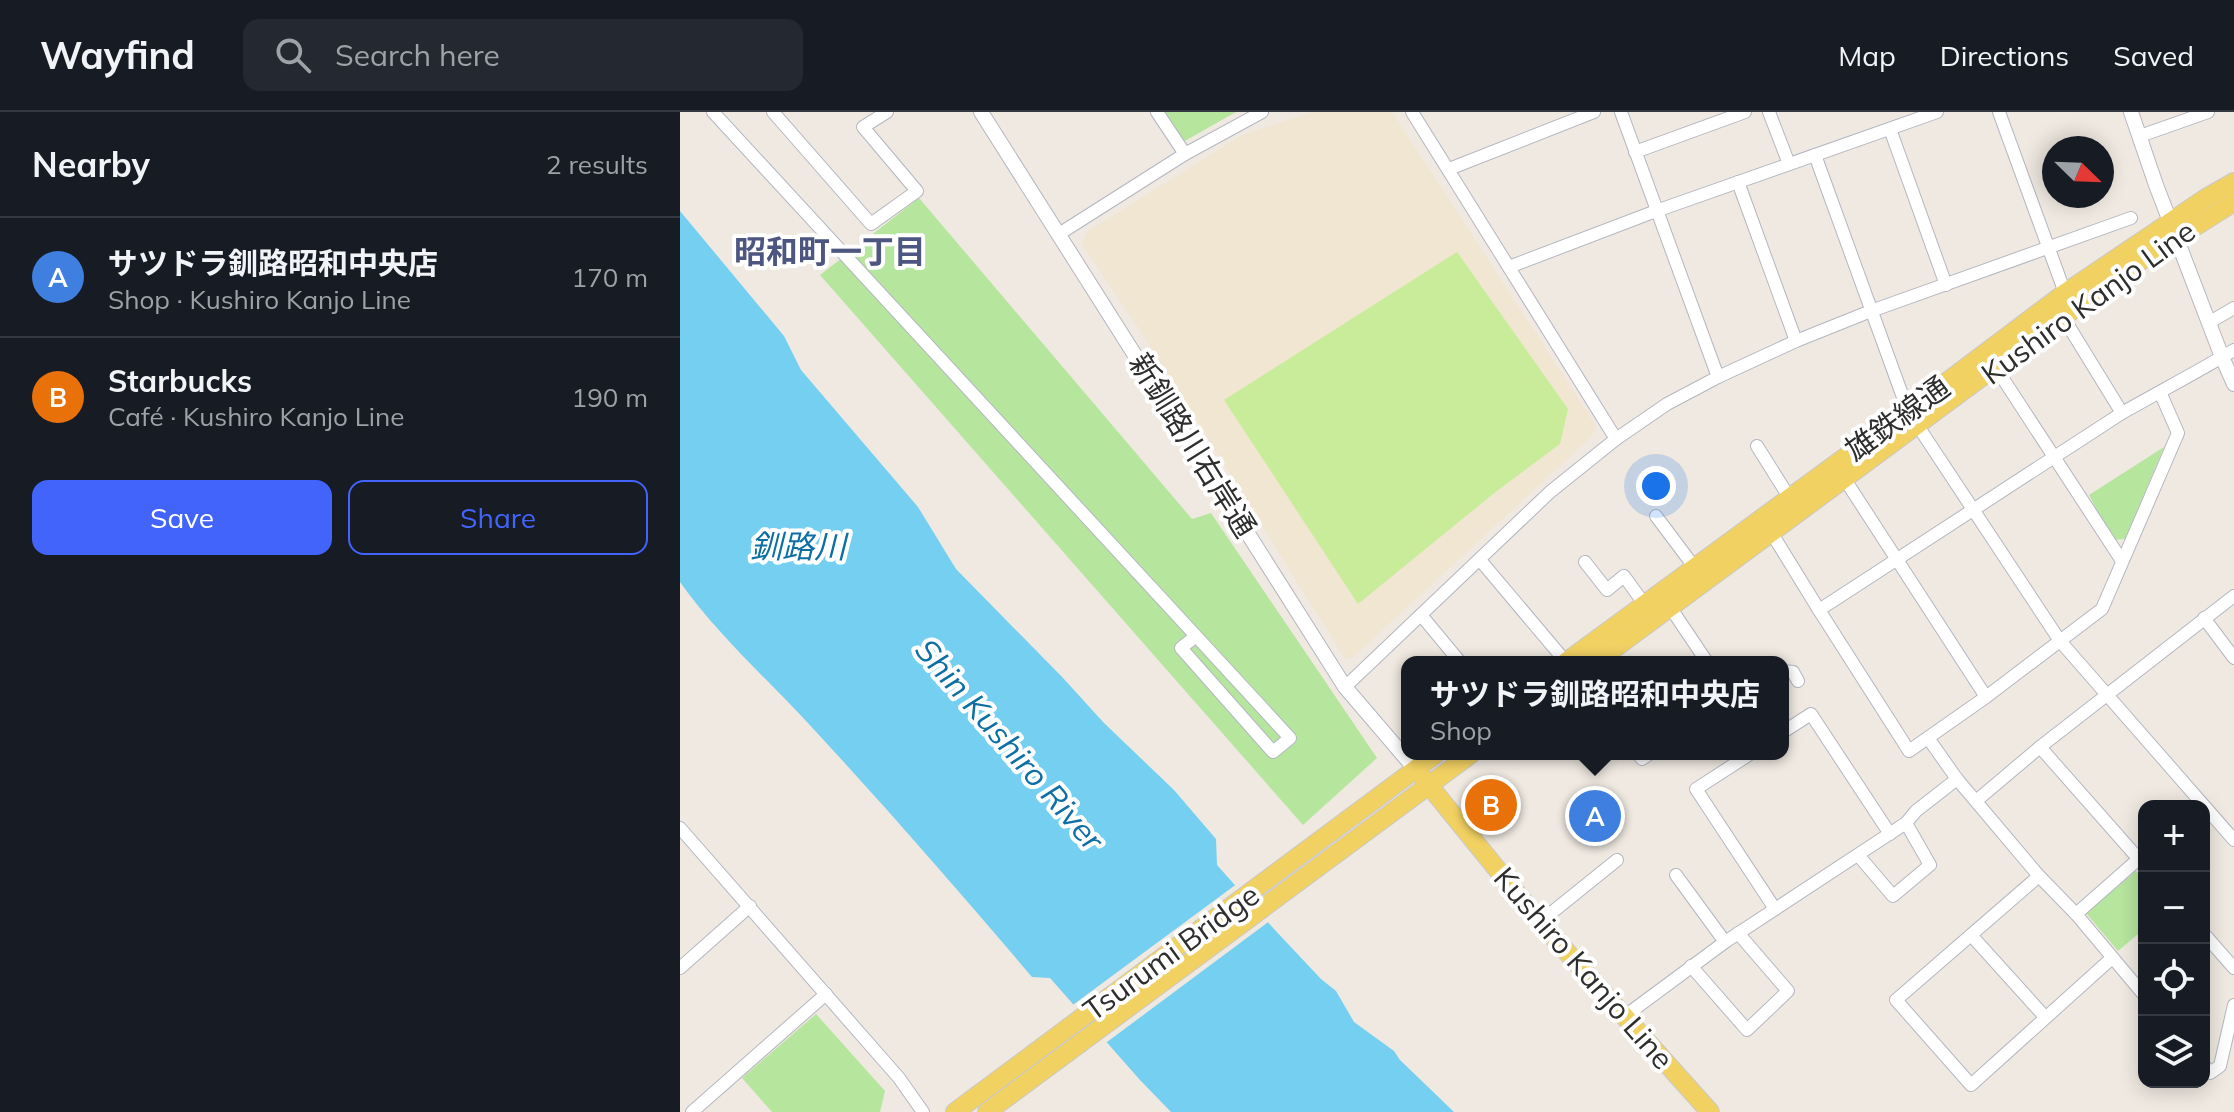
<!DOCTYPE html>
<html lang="en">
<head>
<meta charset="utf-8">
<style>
  :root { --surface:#171b24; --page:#242831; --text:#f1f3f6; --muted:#9ea1a6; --line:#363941; --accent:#4264fb }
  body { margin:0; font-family:Mulish,"Noto Sans JP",sans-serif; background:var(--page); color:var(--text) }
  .controls { position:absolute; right:24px; bottom:24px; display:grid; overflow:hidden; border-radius:16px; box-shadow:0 4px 20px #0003 }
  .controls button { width:72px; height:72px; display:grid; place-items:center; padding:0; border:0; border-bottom:2px solid var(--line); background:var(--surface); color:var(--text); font:40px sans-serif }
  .compass { position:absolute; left:1362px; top:24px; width:72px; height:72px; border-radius:50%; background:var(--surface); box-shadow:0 4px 20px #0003; rotate:113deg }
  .you { position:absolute; left:976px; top:374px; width:28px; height:28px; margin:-20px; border:6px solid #fff; border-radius:50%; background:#1a73e8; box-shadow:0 0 0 12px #1a73e833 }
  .badge { display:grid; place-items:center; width:52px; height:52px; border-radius:50%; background:var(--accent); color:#fff; font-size:26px; font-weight:700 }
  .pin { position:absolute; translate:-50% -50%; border:4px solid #fff; box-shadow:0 2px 8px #0006 }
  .popup { position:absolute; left:721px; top:544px; width:388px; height:104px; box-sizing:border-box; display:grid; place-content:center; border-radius:16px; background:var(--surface); filter:drop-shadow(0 2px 6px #0005); font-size:26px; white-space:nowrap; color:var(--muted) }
  .popup b { font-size:30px; color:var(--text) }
  .popup::after { content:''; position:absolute; left:50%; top:100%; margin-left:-16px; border:16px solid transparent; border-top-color:var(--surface) }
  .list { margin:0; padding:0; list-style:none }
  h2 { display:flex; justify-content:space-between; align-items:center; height:104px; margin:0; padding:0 32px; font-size:34px }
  h2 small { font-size:26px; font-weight:400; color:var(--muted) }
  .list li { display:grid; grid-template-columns:52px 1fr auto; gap:24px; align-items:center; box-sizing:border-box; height:120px; padding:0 32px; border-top:2px solid var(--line) }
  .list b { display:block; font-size:30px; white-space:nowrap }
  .list p { margin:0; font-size:26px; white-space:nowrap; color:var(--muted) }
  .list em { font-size:26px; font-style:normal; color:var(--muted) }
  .actions { display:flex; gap:16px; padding:24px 32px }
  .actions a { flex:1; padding:18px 0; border:2px solid var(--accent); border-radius:16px; text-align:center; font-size:28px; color:var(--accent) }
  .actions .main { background:var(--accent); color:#fff }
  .icon { flex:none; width:44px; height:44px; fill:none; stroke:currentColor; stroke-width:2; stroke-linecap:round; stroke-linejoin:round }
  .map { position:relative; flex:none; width:1554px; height:1000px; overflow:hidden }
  header { display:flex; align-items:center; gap:48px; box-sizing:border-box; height:112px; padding:0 40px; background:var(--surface); border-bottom:2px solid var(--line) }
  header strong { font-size:38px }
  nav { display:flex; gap:44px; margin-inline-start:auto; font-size:28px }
  .search { width:560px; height:72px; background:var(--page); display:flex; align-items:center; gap:20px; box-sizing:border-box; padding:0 28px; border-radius:16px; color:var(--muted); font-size:30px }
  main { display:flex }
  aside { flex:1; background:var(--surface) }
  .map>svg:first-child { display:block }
  .education { fill:#f0e6d1 }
  .green { fill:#b6e59e }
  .pitch { fill:#c9ec9a }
  .water { fill:#75cff0 }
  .pier { fill:#efe9e1 }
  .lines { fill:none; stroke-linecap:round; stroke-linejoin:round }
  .minor-casing { stroke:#b4b7c1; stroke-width:14 }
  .tertiary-casing { stroke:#b4b7c1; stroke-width:16 }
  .primary-casing { stroke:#c9c9c9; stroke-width:20 }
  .minor { stroke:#fff; stroke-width:12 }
  .tertiary { stroke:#fff; stroke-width:14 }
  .primary { stroke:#f2d163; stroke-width:18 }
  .labels { text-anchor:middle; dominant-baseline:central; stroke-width:8; stroke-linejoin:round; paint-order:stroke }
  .street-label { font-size:30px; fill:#2e2e2e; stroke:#fff }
  .neighbourhood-label { font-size:32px; font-weight:bold; fill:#4d5680; stroke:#fff }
  .water-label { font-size:32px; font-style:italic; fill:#0d6fa3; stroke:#fff }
</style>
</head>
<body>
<header>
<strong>Wayfind</strong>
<div class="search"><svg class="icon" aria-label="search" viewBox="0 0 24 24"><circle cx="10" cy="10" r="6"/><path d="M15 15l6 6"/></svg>Search here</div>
<nav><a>Map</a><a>Directions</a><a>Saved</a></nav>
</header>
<main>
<aside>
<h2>Nearby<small>2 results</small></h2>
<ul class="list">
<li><span class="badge" style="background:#3f7fe0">A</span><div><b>サツドラ釧路昭和中央店</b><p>Shop · Kushiro Kanjo Line</p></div><em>170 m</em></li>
<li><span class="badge" style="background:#e8710a">B</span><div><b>Starbucks</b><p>Café · Kushiro Kanjo Line</p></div><em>190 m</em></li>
</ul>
<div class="actions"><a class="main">Save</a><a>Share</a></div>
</aside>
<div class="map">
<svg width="1554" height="1000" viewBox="0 0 1554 1000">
  <rect width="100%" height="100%" fill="#efe9e1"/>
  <path class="education" d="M632 0H712L916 314 912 324 671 547 664 545 460 218 402 132 407 120 562 23Z"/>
  <g class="green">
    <path d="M484 0H556L503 30Z"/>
    <path d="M239 86 512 407 531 401 697 646 623 713 140 163Z"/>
    <path d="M1484 335 1445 427 1433 428 1409 383Z"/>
    <path d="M1456 759 1464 768V817L1438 839 1406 801Z"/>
    <path d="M136 902 205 979 200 1000H92L62 966Z"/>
  </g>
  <path class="pitch" d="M777 140 888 297 880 332 813 382 678 492 544 288Z"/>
  <path class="water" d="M0 99 104 224 121 258 238 395 276 457 383 566 424 611 494 678 536 727 537 753 594 817 641 867 656 879 674 910 714 939 720 948 774 1000H491L460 968 370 866 352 865C279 779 204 693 127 610 84 564 37 522 0 470Z"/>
  <path class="pier" d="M558 771 591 808 423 933 390 895Z"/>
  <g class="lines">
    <defs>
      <g id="minor">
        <path d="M33 0 610 626 593 640 501 536 516 524"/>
        <path d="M93 0 191 112 237 79 183 15 207 0"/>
        <path d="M477 0 505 42"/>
        <path d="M732 0 936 327"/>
        <path d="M941 0 1038 265"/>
        <path d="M1089 0 1109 52"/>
        <path d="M1319 0 1385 181"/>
        <path d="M1210 17 1266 173"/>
        <path d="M1460 24 1528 0"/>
        <path d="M955 40 1065 0"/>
        <path d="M1135 43 1228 299 1380 529 1554 728"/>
        <path d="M769 57 914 0"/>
        <path d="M1058 70 1116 229"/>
        <path d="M379 122 505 42 582 0"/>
        <path d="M829 155 976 99 1257 0"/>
        <path d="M1383 205 1442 301"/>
        <path d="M1530 210 1554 196"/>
        <path d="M1316 256 1442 449"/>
        <path d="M1480 280 1498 321 1422 497 1306 585 1229 639 1139 498 1442 301C1479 280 1517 260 1554 238"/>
        <path d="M1077 334 1109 385"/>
        <path d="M1164 366 1306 585"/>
        <path d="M976 404 1015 456"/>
        <path d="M1091 420 1139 498"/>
        <path d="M800 448 886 550"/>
        <path d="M905 450 927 478 944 464 965 493"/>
        <path d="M990 495 1027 550"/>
        <path d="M741 503 780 550"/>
        <path d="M1524 506 1554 546"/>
        <path d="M1103 559 1113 560 1118 569"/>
        <path d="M665 575 870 380 936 327 987 292 1038 265 1116 229 1191 199 1451 106"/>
        <path d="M1103 620 1131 602 1210 722"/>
        <path d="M1248 626 1277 667 1359 764 1396 802 1464 883"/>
        <path d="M1360 635 1464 753"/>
        <path d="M958 642 962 647 969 642"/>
        <path d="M1070 642 1016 677 1095 797"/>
        <path d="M1296 689 1360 635 1554 484"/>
        <path d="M0 716 219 966 243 1000"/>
        <path d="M1178 743 1213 784 1250 753 1226 711"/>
        <path d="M996 763 1045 830"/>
        <path d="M1359 764 1216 888 1291 973 1432 846"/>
        <path d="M1396 802 1462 744"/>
        <path d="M860 810 937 748"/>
        <path d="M1524 822 1554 856"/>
        <path d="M1291 823 1365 905"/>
        <path d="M1011 854 1067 918 1108 879 1058 821"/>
        <path d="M0 856 70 794"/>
        <path d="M945 904 1045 830 1226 711 1236 699 1277 667"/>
        <path d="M1524 953 1530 961 1540 954 1554 893"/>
        <path d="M12 1000 146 882"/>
      </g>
      <g id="tertiary">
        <path d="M301 0 665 575 736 658"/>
        <path d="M1451 0 1476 73 1542 245 1554 272"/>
      </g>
      <g id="primary">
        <path d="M886 550 1228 299 1385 181 1526 86 1554 70"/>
        <path d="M916 550 1383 205 1459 150 1554 90"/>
        <path d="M743 666 860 810 1030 1000"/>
        <path d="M275 1000 756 642"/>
        <path d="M307 1000 791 642"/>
      </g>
    </defs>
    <use href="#minor" class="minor-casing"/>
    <use href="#tertiary" class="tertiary-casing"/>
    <use href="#primary" class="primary-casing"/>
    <use href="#minor" class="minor"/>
    <use href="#tertiary" class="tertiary"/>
    <use href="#primary" class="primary"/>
  </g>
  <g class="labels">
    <g class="street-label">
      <text transform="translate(1408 190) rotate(-36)">Kushiro Kanjo Line</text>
      <text transform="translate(1217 306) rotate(-36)">雄鉄線通</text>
      <text transform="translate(513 333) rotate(58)">新釧路川右岸通</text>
      <text transform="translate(491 840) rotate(-36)">Tsurumi Bridge</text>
      <text transform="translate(904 856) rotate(49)">Kushiro Kanjo Line</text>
    </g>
    <g class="neighbourhood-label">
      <text x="150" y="139">昭和町一丁目</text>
    </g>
    <g class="water-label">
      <text x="118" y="434">釧路川</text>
      <text transform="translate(330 632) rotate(49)">Shin Kushiro River</text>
    </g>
  </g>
</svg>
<div class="controls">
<button>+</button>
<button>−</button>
<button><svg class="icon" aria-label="locate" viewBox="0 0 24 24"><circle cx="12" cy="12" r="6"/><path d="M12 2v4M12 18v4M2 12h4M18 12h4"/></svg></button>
<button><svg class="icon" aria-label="layers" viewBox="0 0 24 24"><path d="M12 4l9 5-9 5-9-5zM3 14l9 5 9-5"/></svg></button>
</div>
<svg class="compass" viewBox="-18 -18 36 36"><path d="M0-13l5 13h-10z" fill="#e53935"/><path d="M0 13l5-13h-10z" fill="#9ea1a6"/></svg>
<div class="you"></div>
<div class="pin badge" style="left:915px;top:704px;background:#3f7fe0">A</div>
<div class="popup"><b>サツドラ釧路昭和中央店</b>Shop</div>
<div class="pin badge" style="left:811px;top:693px;background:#e8710a">B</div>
</div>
</main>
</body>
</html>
